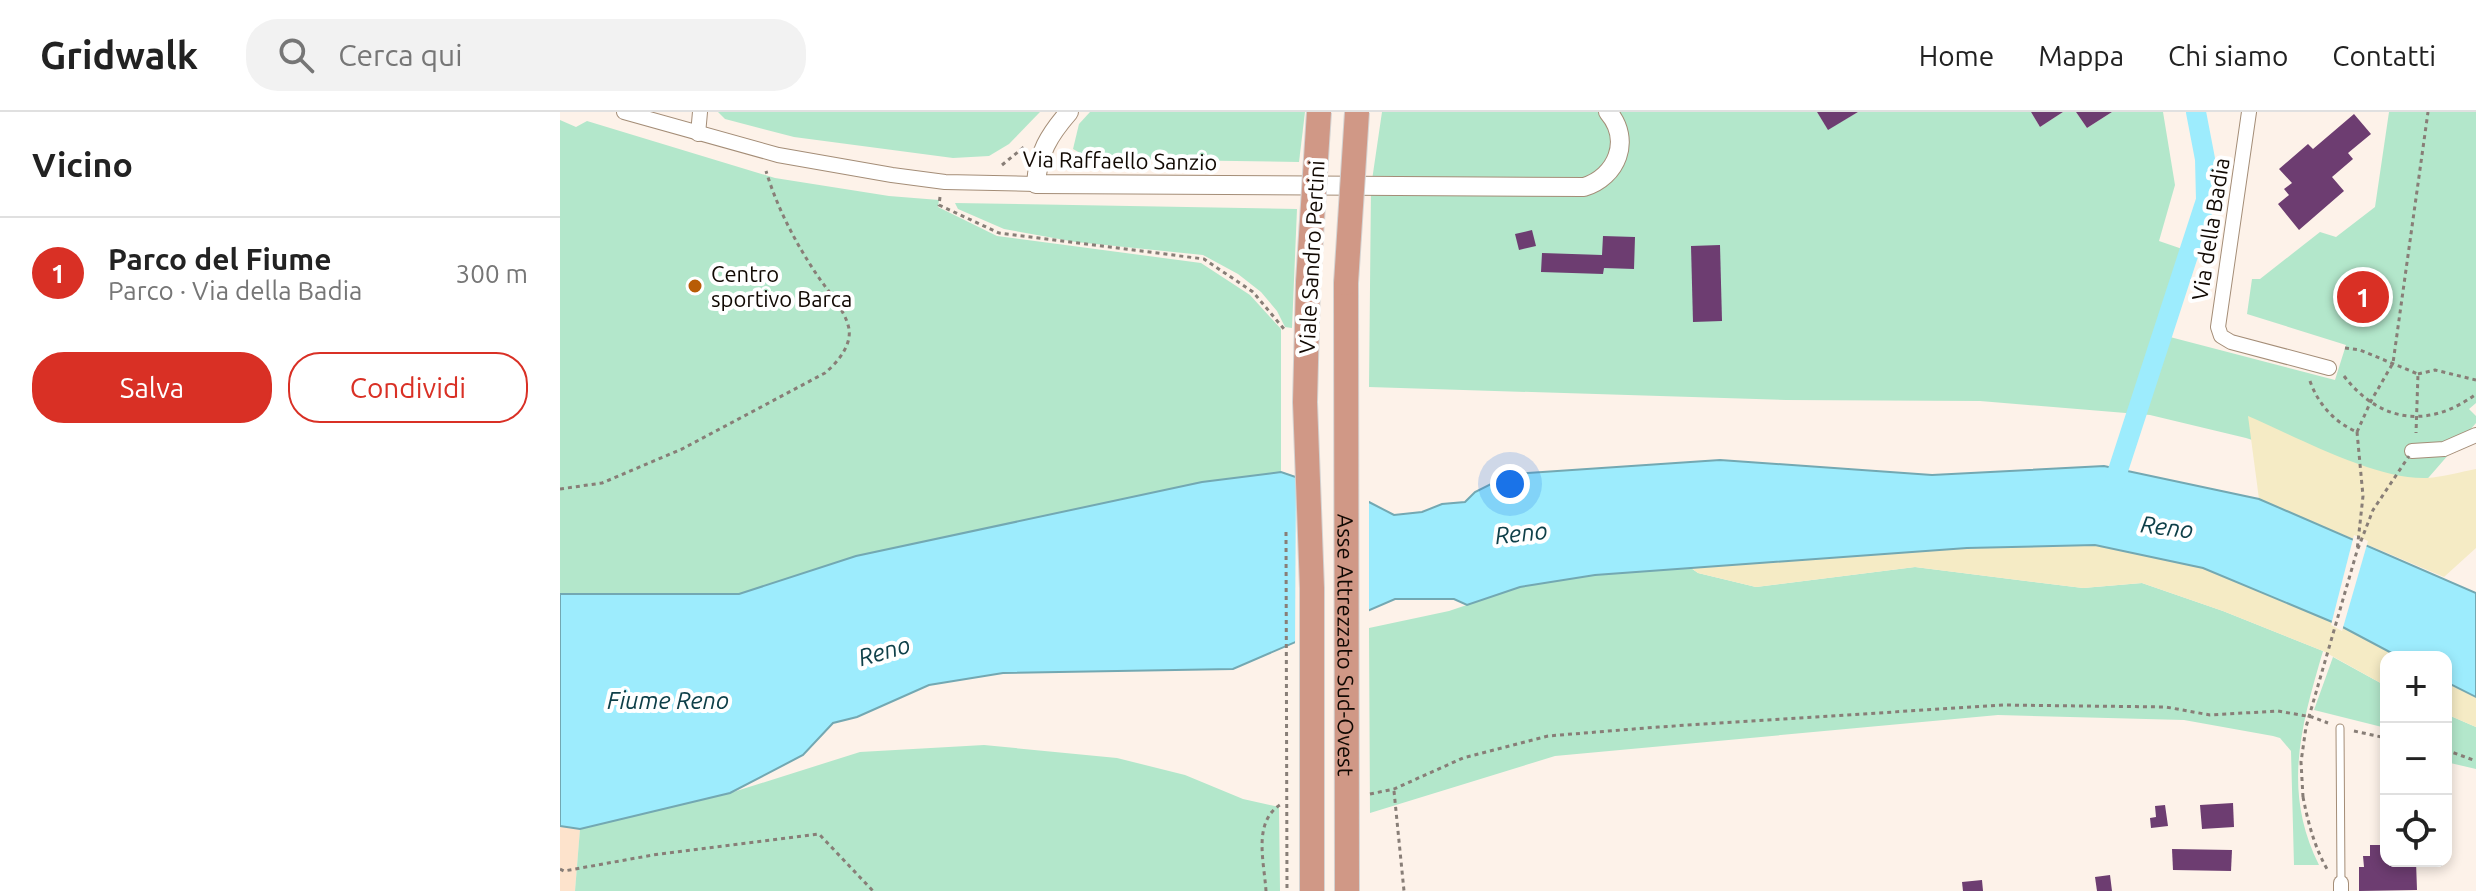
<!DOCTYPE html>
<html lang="it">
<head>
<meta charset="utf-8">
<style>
  :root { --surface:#fff; --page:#f2f2f2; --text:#222; --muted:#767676; --line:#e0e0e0; --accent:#d93025 }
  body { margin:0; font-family:Ubuntu,sans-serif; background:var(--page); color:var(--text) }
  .controls { position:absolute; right:24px; bottom:24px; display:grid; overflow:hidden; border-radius:16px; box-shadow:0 4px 12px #0003 }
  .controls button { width:72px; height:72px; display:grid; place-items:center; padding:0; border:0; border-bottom:2px solid var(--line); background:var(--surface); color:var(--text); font:40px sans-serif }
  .you { position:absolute; left:950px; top:372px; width:28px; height:28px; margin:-20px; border:6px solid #fff; border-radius:50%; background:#1a73e8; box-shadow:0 0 0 12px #1a73e833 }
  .badge { display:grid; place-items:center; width:52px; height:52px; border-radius:50%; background:var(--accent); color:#fff; font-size:26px; font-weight:700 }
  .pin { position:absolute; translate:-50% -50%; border:4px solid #fff; box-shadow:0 2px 8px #0006 }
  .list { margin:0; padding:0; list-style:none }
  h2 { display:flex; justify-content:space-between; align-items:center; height:104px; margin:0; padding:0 32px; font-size:34px }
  h2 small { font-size:26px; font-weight:400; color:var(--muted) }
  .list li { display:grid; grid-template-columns:52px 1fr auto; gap:24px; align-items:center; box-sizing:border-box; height:112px; padding:0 32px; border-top:2px solid var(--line) }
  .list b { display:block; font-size:30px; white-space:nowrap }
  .list p { margin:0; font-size:26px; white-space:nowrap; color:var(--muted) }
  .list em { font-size:26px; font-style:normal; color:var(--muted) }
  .actions { display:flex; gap:16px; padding:24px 32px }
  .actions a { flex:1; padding:18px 0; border:2px solid var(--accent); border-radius:32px; text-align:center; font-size:28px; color:var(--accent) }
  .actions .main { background:var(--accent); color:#fff }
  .icon { flex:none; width:44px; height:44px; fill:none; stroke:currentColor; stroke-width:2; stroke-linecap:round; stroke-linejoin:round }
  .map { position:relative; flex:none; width:1916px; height:779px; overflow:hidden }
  header { display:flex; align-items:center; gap:48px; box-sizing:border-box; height:112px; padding:0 40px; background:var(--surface); border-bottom:2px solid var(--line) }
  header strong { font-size:38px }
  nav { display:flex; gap:44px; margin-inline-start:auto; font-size:28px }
  .search { width:560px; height:72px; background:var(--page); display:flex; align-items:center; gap:20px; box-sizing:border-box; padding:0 28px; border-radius:32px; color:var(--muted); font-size:30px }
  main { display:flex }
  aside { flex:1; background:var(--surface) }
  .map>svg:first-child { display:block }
  .built { fill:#fde3cc }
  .green { fill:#b3e7cb }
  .sand { fill:#f5ebc5 }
  .water { fill:#9decfd; stroke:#73a8b2; stroke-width:2 }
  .pier { fill:#fdf2e9 }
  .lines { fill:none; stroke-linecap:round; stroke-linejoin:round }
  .canal { stroke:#9decfd; stroke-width:20 }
  .building { fill:#6d3d71 }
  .service-casing { stroke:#a48d77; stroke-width:9 }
  .minor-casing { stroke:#a48d77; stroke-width:16 }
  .tertiary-casing { stroke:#a48d77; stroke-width:20 }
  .trunk-casing { stroke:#d4d3d2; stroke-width:26 }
  .path { stroke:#887e77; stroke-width:3; stroke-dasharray:4 4; stroke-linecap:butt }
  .service { stroke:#fff; stroke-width:7 }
  .minor { stroke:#fff; stroke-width:14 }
  .tertiary { stroke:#fff; stroke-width:18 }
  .trunk { stroke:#d09886; stroke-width:24 }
  .trunk-bridge-casing { stroke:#d4d3d2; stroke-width:26; stroke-linecap:butt }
  .path-bridge { stroke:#887e77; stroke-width:3; stroke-dasharray:4 4; stroke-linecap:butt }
  .trunk-bridge { stroke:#d09886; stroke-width:24 }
  .poi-dot { fill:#b85c06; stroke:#fff; stroke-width:3 }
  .labels { text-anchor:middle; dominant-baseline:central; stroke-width:8; stroke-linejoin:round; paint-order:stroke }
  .street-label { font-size:22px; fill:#110903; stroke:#fff }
  .poi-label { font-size:22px; fill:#110903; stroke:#fff; text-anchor:start }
  .water-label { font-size:24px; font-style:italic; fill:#0f4049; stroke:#fff }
</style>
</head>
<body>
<header>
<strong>Gridwalk</strong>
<div class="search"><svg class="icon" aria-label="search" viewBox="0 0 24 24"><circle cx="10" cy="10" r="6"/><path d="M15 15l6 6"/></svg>Cerca qui</div>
<nav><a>Home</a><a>Mappa</a><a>Chi siamo</a><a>Contatti</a></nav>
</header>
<main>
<aside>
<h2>Vicino<small></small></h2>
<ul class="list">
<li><span class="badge">1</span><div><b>Parco del Fiume</b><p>Parco · Via della Badia</p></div><em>300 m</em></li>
</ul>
<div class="actions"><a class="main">Salva</a><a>Condividi</a></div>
</aside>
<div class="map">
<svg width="1916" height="779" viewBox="0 0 1916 779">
  <rect width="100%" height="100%" fill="#fdf2e9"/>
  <path class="built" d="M0 714 20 717 15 779H0Z"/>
  <g class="green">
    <path d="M158 0H480L449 32 429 44 393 46 234 25 165 7Z"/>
    <path d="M530 0H745L739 50 531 47 513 37 519 12Z"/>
    <path d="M822 0H1257L1268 17 1298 0H1471L1480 15 1503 0H1516L1527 16 1552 0H1603L1615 73 1599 129 1631 140 1610 225 1775 268 1786 233 1687 202 1692 167H1700L1760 120 1776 125 1815 95 1829 0H1916V291L1909 297 1916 304V311L1856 380 1686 326 1590 303 1420 289 1226 288 809 275 811 75Z"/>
    <path d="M0 8 16 15 27 9 215 66 329 84 379 88 378 95 437 124 641 151 690 183 721 217V360L642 370 296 444 179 482H0Z"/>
    <path d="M395 91 737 97 732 216 725 215 717 199 701 180 678 162 643 143 516 130 444 117 398 97Z"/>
    <path d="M1355 455 1523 476 1582 471 1663 499 1763 539C1741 614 1722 679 1759 753H1734L1731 639 1720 626 1713 624 1624 608 1438 603 995 644 810 701 809 516 889 499 960 475 1035 463 1131 456 1138 461 1196 475Z"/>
    <path d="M1773 545 1826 574V616L1754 598Z"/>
    <path d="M1886 602 1916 615V657L1886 650Z"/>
    <path d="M424 633 557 646 625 663 683 687 719 695 720 779H15L20 717 170 681 300 640Z"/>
  </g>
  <g class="sand">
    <path d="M1688 304C1737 325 1815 368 1867 366 1883 365 1900 360 1916 357V436L1884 465 1699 387Z"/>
    <path d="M1477 421 1643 456 1777 512 1841 545H1826V574L1763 539 1663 499 1582 471 1523 476 1355 455 1196 475 1138 461 1131 456 1407 436Z"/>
    <path d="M1886 569 1916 585V615L1886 602Z"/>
  </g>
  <path class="water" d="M1160 348 1372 363 1544 354 1699 387 1916 481V585L1886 570V545H1839L1777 512 1643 456 1535 433 1407 436 1035 463 960 475 907 493 894 487H835L673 557 443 561 369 573 297 605 273 611 243 643 170 681 20 717 0 714V482H179L296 444 642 370 721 360 809 390 834 403 862 400 882 392 905 390 915 380 951 362Z"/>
  <g class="pier">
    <path d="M736 361 809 385V502L735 535Z"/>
    <path d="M1794 423 1808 429 1782 519 1771 513Z"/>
  </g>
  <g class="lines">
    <path class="canal" d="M1551 380 1646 88 1645 47 1636 0"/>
  </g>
  <g class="building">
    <path d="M1257 0H1298L1268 18Z"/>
    <path d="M1471 0H1503L1480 15Z"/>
    <path d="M1516 0H1552L1527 16Z"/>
    <path d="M1794 2 1811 22 1788 41 1793 47 1772 65 1784 79 1739 118 1718 92 1729 83 1724 77 1732 71 1719 57 1748 32 1753 37Z"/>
    <path d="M972 118 976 134 959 138 955 122Z"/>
    <path d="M1043 124 1075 125 1074 157 1044 156 1043 162 981 160 982 141 1042 143Z"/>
    <path d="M1160 133 1162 209 1133 210 1131 134Z"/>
    <path d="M1673 691 1674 715 1642 717 1640 693Z"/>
    <path d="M1605 693 1608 714 1591 716 1590 706 1596 705 1595 694Z"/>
    <path d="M1810 733H1826V749H1856L1857 778 1799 779V755H1804L1803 744H1810Z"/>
    <path d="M1612 737 1672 738 1671 759 1613 758Z"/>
    <path d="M1550 763 1552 779H1537L1535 765Z"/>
    <path d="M1422 768 1423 779H1403L1402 770Z"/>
  </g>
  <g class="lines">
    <defs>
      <path id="service" d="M1780 616 1781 771"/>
      <g id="minor">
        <path d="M64 0 218 43 332 63 385 70 476 72"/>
        <path d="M1689 0 1658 215 1661 224 1671 230 1769 256"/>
        <path d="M138 22 140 0"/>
        <path d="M1852 339 1884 337 1916 323"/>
        <path d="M1781 771V779"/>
      </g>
      <path id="tertiary" d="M509 0C489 23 478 41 476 72L1024 75C1057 65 1072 28 1048 0"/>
      <g id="trunk">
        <path d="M748 170 745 290 752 476V779"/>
        <path id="s1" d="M786 171 787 779"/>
      </g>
    </defs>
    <use href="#service" class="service-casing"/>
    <use href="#minor" class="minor-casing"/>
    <use href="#tertiary" class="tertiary-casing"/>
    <use href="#trunk" class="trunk-casing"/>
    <g class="path">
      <path d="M442 53 464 35"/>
      <path d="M380 85 379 93 439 121 644 147 693 180 724 217"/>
      <path d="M1785 236 1800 238 1858 262 1856 321"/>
      <path d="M1858 262 1875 258 1916 268"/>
      <path d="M1784 264C1820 311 1869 317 1916 282"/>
      <path d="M1750 269C1758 292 1774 310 1797 320"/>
      <path d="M1797 320 1811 289 1833 251 1868 0"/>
      <path d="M1797 320 1803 384 1797 439"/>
      <path d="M0 377 42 371 122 337 265 261C278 250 294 231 288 213 284 197 264 174 255 160 234 128 217 95 206 59"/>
      <path d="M726 420 727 779"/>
      <path d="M1794 619 1826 626"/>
      <path d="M1886 638 1916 649"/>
      <path d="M834 679 844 779"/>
      <path d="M810 682 834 677 903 646 988 624 1098 615 1443 593 1606 595 1650 603 1718 599 1752 605 1768 611"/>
      <path d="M1743 685C1748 710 1754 734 1767 757"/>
      <path d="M0 757 4 759 93 743 259 722 313 779"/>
      <path d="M706 779C704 748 692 708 723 691"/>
    </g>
    <use href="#service" class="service"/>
    <use href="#minor" class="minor"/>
    <use href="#tertiary" class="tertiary"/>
    <use href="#trunk" class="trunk"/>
    <defs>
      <g id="trunk-bridge">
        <path d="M748 170 759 0"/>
        <path d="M786 171 797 0"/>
      </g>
    </defs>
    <use href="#trunk-bridge" class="trunk-bridge-casing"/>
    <path class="path-bridge" d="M1743 685 1741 650 1746 615 1797 439 1813 398 1849 344"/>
    <use href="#trunk-bridge" class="trunk-bridge"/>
  </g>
  <circle class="poi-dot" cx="135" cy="174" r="8"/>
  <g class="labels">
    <g class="street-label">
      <text transform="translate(560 48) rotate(1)">Via Raffaello Sanzio</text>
      <text transform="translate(1650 117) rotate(-81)">Via della Badia</text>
      <text transform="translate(751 145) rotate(-87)">Viale Sandro Pertini</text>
      <text stroke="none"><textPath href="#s1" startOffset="362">Asse Attrezzato Sud-Ovest</textPath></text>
    </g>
    <g class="poi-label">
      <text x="151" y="161">Centro<tspan x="151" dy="25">sportivo Barca</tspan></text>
    </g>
    <g class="water-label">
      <text transform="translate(1607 415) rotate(7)">Reno</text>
      <text transform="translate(961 421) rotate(-6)">Reno</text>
      <text transform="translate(324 539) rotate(-16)">Reno</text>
      <text x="108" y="588">Fiume Reno</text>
    </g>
  </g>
</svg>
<div class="controls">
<button>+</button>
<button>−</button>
<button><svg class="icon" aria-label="locate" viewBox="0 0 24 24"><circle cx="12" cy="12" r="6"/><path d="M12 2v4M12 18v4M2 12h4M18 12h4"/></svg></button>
</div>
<div class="you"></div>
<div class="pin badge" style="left:1803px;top:185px">1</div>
</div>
</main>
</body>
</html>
